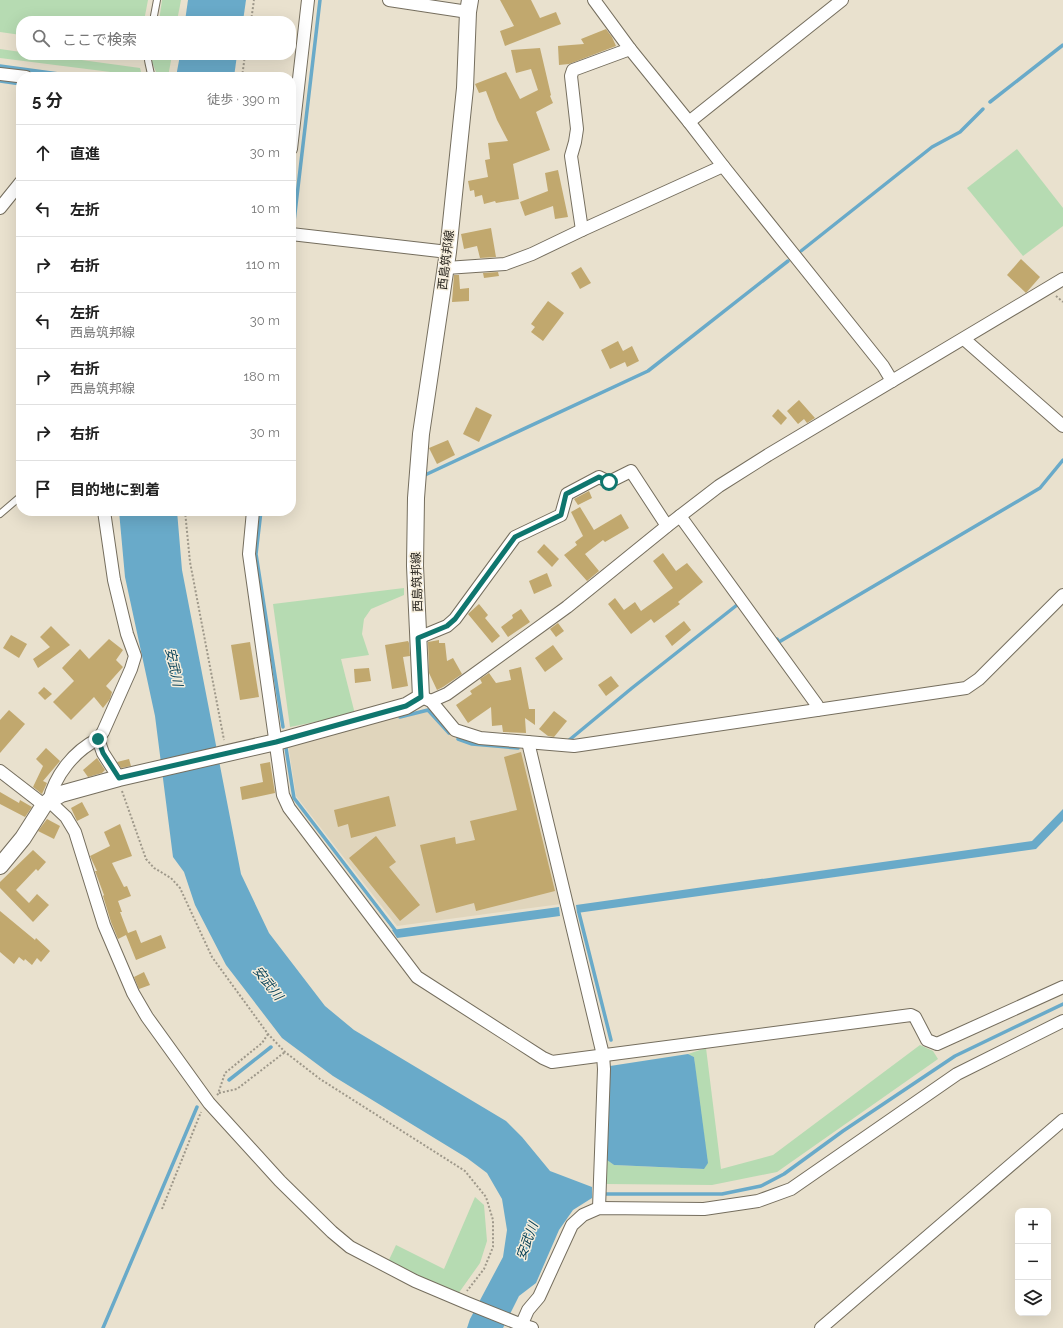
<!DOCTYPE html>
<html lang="ja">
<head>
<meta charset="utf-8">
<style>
  :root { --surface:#fff; --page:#f6f6f6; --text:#222; --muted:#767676; --line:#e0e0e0 }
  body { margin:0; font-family:Raleway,"Noto Sans JP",sans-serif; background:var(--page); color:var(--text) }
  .controls { position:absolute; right:12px; bottom:12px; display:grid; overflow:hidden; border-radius:8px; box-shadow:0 4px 16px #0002 }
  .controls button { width:36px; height:36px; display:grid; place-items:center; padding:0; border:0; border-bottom:1px solid var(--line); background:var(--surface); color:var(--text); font:20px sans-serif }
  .stop { position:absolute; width:12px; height:12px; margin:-9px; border:3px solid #0f766e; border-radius:50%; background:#fff }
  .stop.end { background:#0f766e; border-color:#fff; box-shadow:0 1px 4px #0008 }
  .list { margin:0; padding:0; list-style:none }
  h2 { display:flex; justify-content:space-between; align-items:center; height:52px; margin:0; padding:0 16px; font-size:17px }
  h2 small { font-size:13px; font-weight:400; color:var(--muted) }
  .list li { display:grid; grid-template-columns:26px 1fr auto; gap:12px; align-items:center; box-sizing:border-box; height:56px; padding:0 16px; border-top:1px solid var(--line) }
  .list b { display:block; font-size:15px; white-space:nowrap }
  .list p { margin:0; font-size:13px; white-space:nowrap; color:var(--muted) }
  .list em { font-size:13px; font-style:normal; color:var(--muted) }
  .icon { flex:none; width:22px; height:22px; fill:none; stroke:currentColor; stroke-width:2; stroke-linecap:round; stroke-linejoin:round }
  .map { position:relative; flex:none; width:1063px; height:1328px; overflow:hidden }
  .search { position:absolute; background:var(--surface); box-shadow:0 4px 16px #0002; left:16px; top:16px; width:280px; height:44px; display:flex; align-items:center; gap:10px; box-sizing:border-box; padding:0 14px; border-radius:16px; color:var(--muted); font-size:15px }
  .panel { position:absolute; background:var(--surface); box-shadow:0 4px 16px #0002; left:16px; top:72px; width:280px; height:444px; border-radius:16px }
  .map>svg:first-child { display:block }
  .built { fill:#e0d5bc }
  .green { fill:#b6dbb2 }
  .water { fill:#69aac9 }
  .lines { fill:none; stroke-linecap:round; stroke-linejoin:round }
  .stream { stroke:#69aac9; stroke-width:3.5 }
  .building { fill:#c1a86e }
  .service-casing { stroke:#756e5e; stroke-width:8 }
  .minor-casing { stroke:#756e5e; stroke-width:14 }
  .secondary-casing { stroke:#756e5e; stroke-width:18 }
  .path { stroke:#9e988a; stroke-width:2; stroke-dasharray:2 2; stroke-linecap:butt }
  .service { stroke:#fff; stroke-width:6 }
  .minor { stroke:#fff; stroke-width:12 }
  .secondary { stroke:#fff; stroke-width:16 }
  .route { stroke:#0f766e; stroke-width:5 }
  .labels { text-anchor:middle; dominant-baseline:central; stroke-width:3; stroke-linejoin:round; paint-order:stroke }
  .street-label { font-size:12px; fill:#28251f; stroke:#f6eedc }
  .water-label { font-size:13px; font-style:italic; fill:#084258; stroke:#f6eedc }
</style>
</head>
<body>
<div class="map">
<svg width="1063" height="1328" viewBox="0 0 1063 1328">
  <rect width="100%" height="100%" fill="#e9e1ce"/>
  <path class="built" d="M428 709 452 734 474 742 523 748 561 904 397 926 296 796 288 744Z"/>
  <g class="green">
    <path d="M0 0H148L144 21H21V35L0 32Z"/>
    <path d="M162 0H181L177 21H159Z"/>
    <path d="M0 49 21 52V55H45L140 68 142 76 0 58Z"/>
    <path d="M153 55H172L168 77H158L152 62Z"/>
    <path d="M1017 149 1063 208V226L1023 256 967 188Z"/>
    <path d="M404 588V595L371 609 364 619 362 634 369 655 341 659 355 714 290 727 273 604Z"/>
    <path d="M920 1045 933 1051 938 1059 777 1172 712 1185 606 1184 607 1160 614 1165 703 1169 694 1057 688 1054 706 1048 721 1169 773 1155Z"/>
    <path d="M475 1197 484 1205 487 1241 480 1263 458 1294 388 1262 396 1245 444 1269Z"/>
  </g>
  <g class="water">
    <path d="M188 0H246L243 21H185Z"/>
    <path d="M180 55H237L234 77H176Z"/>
    <path d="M119 511H177L182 570 241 874 269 933 325 1006 354 1030 506 1121 522 1137 550 1171 592 1187V1198L573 1210 559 1230 536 1283 519 1296 503 1328H467L470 1319 503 1257 507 1230 502 1199 487 1173 467 1158 333 1076 282 1038 226 965 195 905 184 872 173 857 155 716 125 577Z"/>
    <path d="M1063 809V821L1036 849 577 913 576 905 1032 841Z"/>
    <path d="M559 907 560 916 397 938 392 930Z"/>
    <path d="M688 1054 694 1057 708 1163 704 1169 614 1165 607 1160 610 1066Z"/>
  </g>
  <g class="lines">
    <g class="stream">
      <path d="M0 66 81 77"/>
      <path d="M0 81 21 84"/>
      <path d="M990 102 1063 45"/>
      <path d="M293 230 320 0"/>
      <path d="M801 251 932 147 960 132 983 109"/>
      <path d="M291 253 292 242"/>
      <path d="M425 475 648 371 788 261"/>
      <path d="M261 511 256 554 283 727"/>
      <path d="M777 639 779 642 1040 488 1063 460"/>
      <path d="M400 717 428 710 449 733"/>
      <path d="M458 739 472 744 518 748"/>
      <path d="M568 741 632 688 737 605"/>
      <path d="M286 748 294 798 395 930"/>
      <path d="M579 913 611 1040"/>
      <path d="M229 1080 271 1047"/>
      <path d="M601 1194H722L761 1186 784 1174 843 1131 955 1056 1063 1004"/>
      <path d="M103 1328 197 1107"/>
    </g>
  </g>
  <g class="building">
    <path d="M500 0H531L540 18 556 12 561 24 505 46 500 31 514 26Z"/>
    <path d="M606 29 612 37 616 46 569 64 559 65 558 46 584 44 581 39Z"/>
    <path d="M540 48 551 95 550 96 553 103 536 112 550 150 513 164 519 199 496 203 495 201 484 204 482 195 475 197 474 190 470 191 468 181 488 177 485 160 490 159 488 143 508 141 497 120 486 91 479 93 475 84 506 72 520 99 538 90 531 69 516 73 511 50Z"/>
    <path d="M558 170 568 217 555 219 553 206 525 216 520 202 548 191 545 173Z"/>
    <path d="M491 228 496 257 480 258 477 246 464 249 461 234Z"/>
    <path d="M1021 259 1040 277 1026 293 1007 275Z"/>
    <path d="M581 267 591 283 580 289 571 273Z"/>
    <path d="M498 272 499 276 484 278 483 273Z"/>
    <path d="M454 275H459L460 289 469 288V301L452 302Z"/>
    <path d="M548 301 564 313 543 341 531 332 535 327 531 324Z"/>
    <path d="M618 341 623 351 632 346 639 361 627 367 625 362 610 369 601 350Z"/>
    <path d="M799 400 815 418 807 423 804 419 798 424 787 411Z"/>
    <path d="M476 407 492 415 479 442 463 434Z"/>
    <path d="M778 409 787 418 781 425 772 416Z"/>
    <path d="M448 440 455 455 437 464 429 448Z"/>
    <path d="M589 491 592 498 578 505 574 499Z"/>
    <path d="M580 507 594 530 621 514 629 528 605 542 603 540 585 554 599 571 587 581 564 555 577 545 575 542 583 536 571 512Z"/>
    <path d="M544 544 559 559 552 567 537 552Z"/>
    <path d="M663 553 676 571 687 563 703 582 678 602 680 604 654 623 651 619 631 634 608 604 615 598 624 610 635 602 641 611 673 588 653 561Z"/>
    <path d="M547 573 552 586 534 594 529 581Z"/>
    <path d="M479 604 488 615 485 618 500 636 492 643 468 614Z"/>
    <path d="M521 609 530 622 508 637 501 627 513 618 512 615Z"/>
    <path d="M684 621 691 630 672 646 665 636Z"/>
    <path d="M558 623 564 631 556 637 550 629Z"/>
    <path d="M51 626 70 645 38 668 33 659 50 647 40 637Z"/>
    <path d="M11 635 27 644 19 658 3 648Z"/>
    <path d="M109 639 123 650 116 660 123 667 106 686 112 692 110 699 103 708 94 697 71 720 53 702 74 681 62 668 80 649 89 659Z"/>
    <path d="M439 640V643H445L447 661 453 658 462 674 443 687 437 690 429 673 428 642Z"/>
    <path d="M408 641 409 643 410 656 403 657 408 686 392 689 385 645Z"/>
    <path d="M250 642 259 697 240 700 231 645Z"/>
    <path d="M553 645 563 659 545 672 535 658Z"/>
    <path d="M521 667 529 709H535V725L525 718 526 733 503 732 502 725 492 726 491 707 468 723 456 705 472 694 470 691 482 683 480 679 489 673 496 683 511 680 509 670Z"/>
    <path d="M369 668 371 681 355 683 354 669Z"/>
    <path d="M611 676 619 686 606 696 598 685Z"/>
    <path d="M44 687 52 694 45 700 38 693Z"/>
    <path d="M9 710 25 724 0 753V720Z"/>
    <path d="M554 711 567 721 554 737 548 736 539 729Z"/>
    <path d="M46 748 60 761 43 781 47 783 42 794 33 787 43 766 36 759Z"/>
    <path d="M521 752 555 891 476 911 474 903 436 913 420 845 455 837 456 844 475 840 470 821 517 810 504 757Z"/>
    <path d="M97 758 105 770 102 773 88 777 83 770Z"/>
    <path d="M129 759 131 766 121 768 117 762Z"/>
    <path d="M270 762 275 793 242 800 240 787 263 782 260 764Z"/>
    <path d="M0 792 19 803 20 800 32 807 25 817 0 804Z"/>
    <path d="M389 796 396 826 351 838 348 824 338 827 334 810Z"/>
    <path d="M82 802 89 815 77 821 71 808Z"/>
    <path d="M47 819 60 826 54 839 38 831Z"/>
    <path d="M120 824 132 856 112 863 124 887 127 886 131 896 118 901 122 912H120L128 933 136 930 141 943 161 935 166 948 136 960 126 935 118 939 111 922 103 896 104 895 95 871H97L90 856 110 846 104 832Z"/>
    <path d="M376 836 396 862 389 867 420 905 400 921 349 858Z"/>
    <path d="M33 850 46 862 38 871 36 869 16 890 29 903 37 894 49 905 33 922 0 888V882Z"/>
    <path d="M0 911 35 940 36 938 50 951 41 962 37 958 32 965 25 959 24 961 19 957 14 964 0 952Z"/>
    <path d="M144 972 150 985 139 989 134 977Z"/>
  </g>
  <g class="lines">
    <defs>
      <g id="service">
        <path d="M153 21 157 0"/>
        <path d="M148 55C147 64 151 68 151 77"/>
        <path d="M0 514 21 496"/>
      </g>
      <g id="minor">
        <path d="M389 0 468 12"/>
        <path d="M594 0 630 49 689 122 723 166 883 366 892 381"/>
        <path d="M0 74 26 77"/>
        <path d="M689 122 842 0"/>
        <path d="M291 149 308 0"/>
        <path d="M0 208 21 182"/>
        <path d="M582 230 571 156 575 142 577 129 571 76 573 70 630 49"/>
        <path d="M291 234 448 252"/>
        <path d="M446 268 505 264 532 254 582 230 723 166"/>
        <path d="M964 339 1063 426"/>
        <path d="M104 511 114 580 127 634 135 656 131 669 103 732 98 739 103 753 119 778"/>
        <path d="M253 511 249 554 283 795 289 808 417 977 543 1058 552 1062 911 1015 915 1017 927 1040 937 1044 1063 987"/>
        <path d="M680 516 817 705V710"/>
        <path d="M418 638 447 626 455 619 515 537 561 515 567 494 599 477 609 482 631 471 667 526"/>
        <path d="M424 698 431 701 455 730 480 738 574 746 966 688 979 679 1063 595"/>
        <path d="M431 701 447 694 567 607 667 526 719 486 768 455 1063 279"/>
        <path d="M98 739C74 751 55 775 49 801L66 817 75 832 104 925 133 993 147 1017 209 1103 280 1181 332 1232 350 1247 415 1281 467 1303 522 1325 532 1328"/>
        <path d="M528 742 603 1055 604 1069 599 1208"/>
        <path d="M0 771 44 805"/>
        <path d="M520 1328 528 1310 539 1297 572 1225 583 1215 599 1208 704 1209 758 1201 791 1189 957 1074 1063 1021"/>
        <path d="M821 1328 1063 1120"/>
      </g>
      <path id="secondary" d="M0 866 23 838 44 805 49 801 61 794 119 778 276 742 406 706 421 697 415 566 416 498 421 434 448 252 465 88 468 12 470 0"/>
    </defs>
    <use href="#service" class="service-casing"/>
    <use href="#minor" class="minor-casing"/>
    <use href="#secondary" class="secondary-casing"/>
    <g class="path">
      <path d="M251 21 254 0"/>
      <path d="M242 77 245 55"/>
      <path d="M1056 296 1063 302"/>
      <path d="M185 511 190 562 224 740"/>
      <path d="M122 791 146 859 154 868 171 878 180 888 212 957 268 1034 285 1052 320 1079 465 1171 486 1197 493 1220V1247L484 1269 467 1291"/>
      <path d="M219 1093 237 1089 285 1052"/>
      <path d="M217 1095 218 1094 225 1073 262 1043 268 1034"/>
      <path d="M162 1209 201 1112"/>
    </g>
    <use href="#service" class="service"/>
    <use href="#minor" class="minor"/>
    <use href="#secondary" class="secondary"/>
  </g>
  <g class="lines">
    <path class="route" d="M98 739 103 753 119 778 276 742 406 706 421 697 418 638 447 626 455 619 515 537 561 515 566 494 599 477 609 482"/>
  </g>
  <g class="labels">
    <g class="street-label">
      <text transform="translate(446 260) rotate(-83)">西島筑邦線</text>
      <text transform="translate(417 582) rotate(-92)">西島筑邦線</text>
    </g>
    <g class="water-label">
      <text transform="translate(174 667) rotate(78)">安武川</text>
      <text transform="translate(268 983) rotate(52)">安武川</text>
      <text transform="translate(527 1241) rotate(-70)">安武川</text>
    </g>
  </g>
</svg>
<div class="controls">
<button>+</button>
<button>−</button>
<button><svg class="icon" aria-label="layers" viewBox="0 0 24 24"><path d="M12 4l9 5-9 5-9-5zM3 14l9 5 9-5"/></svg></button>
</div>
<div class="stop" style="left:609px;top:482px"></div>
<div class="stop end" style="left:98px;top:739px"></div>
<div class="search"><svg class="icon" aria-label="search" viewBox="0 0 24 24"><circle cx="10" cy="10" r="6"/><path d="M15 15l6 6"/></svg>ここで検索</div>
<section class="panel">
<h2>5 分<small>徒歩 · 390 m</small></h2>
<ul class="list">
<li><svg class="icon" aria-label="ahead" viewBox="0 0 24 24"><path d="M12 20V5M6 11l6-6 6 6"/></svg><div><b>直進</b></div><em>30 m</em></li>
<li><svg class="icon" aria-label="left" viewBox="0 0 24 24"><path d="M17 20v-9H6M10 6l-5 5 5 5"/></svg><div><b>左折</b></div><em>10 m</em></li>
<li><svg class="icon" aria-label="right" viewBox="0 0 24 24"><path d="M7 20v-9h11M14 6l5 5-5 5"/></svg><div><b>右折</b></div><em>110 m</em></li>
<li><svg class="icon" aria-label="left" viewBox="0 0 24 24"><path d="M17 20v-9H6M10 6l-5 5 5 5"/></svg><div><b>左折</b><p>西島筑邦線</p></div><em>30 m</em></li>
<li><svg class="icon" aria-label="right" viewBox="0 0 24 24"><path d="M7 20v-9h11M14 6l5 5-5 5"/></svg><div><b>右折</b><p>西島筑邦線</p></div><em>180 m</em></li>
<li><svg class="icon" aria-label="right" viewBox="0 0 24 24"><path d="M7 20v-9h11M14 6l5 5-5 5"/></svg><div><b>右折</b></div><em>30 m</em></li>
<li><svg class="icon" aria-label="arrive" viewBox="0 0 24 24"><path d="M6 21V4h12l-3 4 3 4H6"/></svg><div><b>目的地に到着</b></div></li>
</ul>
</section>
</div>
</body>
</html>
